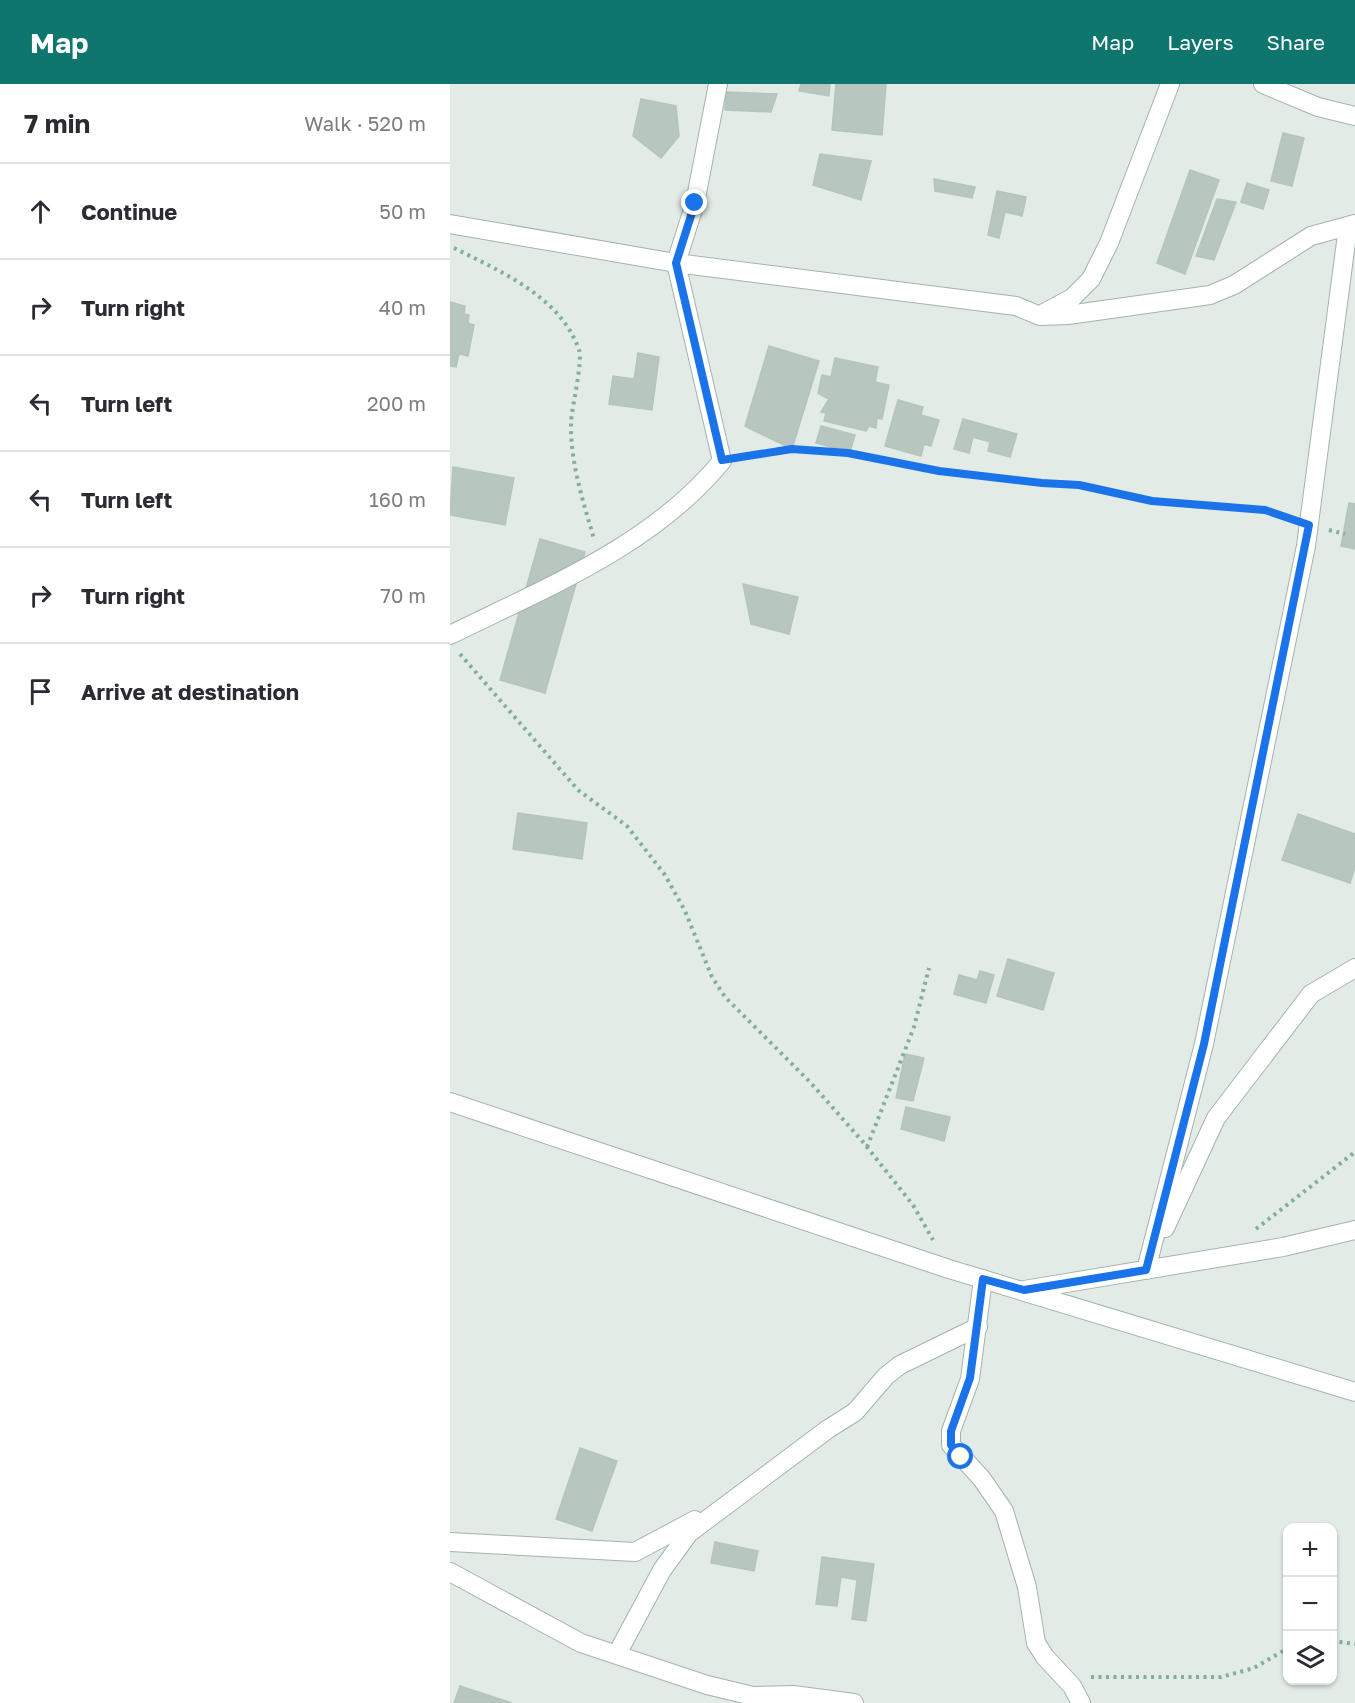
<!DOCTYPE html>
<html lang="en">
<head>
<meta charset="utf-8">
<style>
  :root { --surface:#fff; --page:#f7f7f7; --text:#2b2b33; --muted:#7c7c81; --line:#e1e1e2; --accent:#0f766e }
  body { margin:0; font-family:"Golos Text",sans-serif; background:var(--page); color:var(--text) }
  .controls { position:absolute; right:18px; bottom:18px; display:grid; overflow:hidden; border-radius:12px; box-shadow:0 2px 4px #0004 }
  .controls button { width:54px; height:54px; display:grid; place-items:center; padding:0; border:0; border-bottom:2px solid var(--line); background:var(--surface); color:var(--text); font:30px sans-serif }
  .stop { position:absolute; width:18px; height:18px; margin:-14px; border:4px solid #1a73e8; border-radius:50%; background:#fff }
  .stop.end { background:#1a73e8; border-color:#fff; box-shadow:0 2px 6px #0008 }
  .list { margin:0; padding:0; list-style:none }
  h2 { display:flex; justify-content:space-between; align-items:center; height:78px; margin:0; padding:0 24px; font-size:26px }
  h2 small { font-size:20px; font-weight:400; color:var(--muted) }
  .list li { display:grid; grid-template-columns:39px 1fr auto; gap:18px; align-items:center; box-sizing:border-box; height:96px; padding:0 24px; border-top:2px solid var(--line) }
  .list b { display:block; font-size:22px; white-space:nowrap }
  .list em { font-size:20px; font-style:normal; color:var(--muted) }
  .icon { flex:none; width:33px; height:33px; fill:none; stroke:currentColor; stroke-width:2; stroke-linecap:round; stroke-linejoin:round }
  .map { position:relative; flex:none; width:905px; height:1619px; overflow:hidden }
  header { display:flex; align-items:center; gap:36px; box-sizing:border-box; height:84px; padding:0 30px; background:var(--accent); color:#fff }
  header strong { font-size:28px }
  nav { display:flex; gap:33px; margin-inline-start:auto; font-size:21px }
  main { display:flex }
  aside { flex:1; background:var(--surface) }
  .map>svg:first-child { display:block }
  .building { fill:#b7c6bf; stroke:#b4c5bd; stroke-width:1.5 }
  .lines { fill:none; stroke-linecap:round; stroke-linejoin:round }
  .minor-casing { stroke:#a5b3ad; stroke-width:20 }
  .secondary-casing { stroke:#a1b7ad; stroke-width:20 }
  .path { stroke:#83ae9d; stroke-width:4; stroke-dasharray:3 4.5; stroke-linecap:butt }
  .minor { stroke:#fff; stroke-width:18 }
  .secondary { stroke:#fff; stroke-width:18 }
  .route { stroke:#1a73e8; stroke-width:8 }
</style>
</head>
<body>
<header>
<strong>Map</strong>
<nav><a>Map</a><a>Layers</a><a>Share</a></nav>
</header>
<main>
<aside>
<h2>7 min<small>Walk · 520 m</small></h2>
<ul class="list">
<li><svg class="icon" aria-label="ahead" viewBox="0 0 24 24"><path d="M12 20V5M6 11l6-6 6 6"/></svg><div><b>Continue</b></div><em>50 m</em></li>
<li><svg class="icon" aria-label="right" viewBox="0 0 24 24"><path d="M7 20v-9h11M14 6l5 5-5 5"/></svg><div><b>Turn right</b></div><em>40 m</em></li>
<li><svg class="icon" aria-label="left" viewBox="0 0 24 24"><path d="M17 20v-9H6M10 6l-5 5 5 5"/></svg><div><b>Turn left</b></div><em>200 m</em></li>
<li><svg class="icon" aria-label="left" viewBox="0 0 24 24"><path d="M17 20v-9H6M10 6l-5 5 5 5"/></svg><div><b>Turn left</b></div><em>160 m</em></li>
<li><svg class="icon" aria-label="right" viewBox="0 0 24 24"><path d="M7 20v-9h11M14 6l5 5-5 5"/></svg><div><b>Turn right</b></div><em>70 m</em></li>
<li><svg class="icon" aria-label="arrive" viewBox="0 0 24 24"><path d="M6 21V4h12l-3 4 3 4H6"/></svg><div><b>Arrive at destination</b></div></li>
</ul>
</aside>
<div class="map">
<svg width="905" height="1619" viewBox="0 0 905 1619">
  <rect width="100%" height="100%" fill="#e2ebe6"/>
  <g class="building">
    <path d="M351 0H380L379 12 349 7Z"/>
    <path d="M386 0H436L432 51 382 46Z"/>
    <path d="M276 8 327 10 321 28 275 26Z"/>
    <path d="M191 15 226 22 229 52 211 74 183 52Z"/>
    <path d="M833 49 854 54 842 102 821 97Z"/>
    <path d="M370 70 421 77 411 116 363 101Z"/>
    <path d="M740 86 769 96 735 190 707 179Z"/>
    <path d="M484 95 525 103 522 114 485 107Z"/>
    <path d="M797 99 819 106 813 125 791 118Z"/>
    <path d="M547 107 576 113 572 132 555 128 549 154 538 151Z"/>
    <path d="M767 115 786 118 764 176 746 172Z"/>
    <path d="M0 218 15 222 14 230 19 231 18 239 24 241 18 272 9 270 6 283 0 282Z"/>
    <path d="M319 262 369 277 342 365 295 342Z"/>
    <path d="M188 269 209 273 202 326 159 320 163 292 184 295Z"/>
    <path d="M385 274 428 283 425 298 439 301 432 335 427 334 426 344 419 342 416 347 374 337 376 329 371 328 379 315 368 309 372 291 381 293Z"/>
    <path d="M448 316 473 323 471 331 489 336 481 362 474 360 471 372 435 362Z"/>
    <path d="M513 335 567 350 560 373 538 367 540 358 523 353 519 369 504 365Z"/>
    <path d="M371 342 405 351 400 368 366 359Z"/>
    <path d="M3 383 64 394 55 441 0 431Z"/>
    <path d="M899 419 905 420V465L891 462Z"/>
    <path d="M90 455 135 468 95 609 50 596Z"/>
    <path d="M293 500 348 513 339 550 301 540Z"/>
    <path d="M68 729 137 739 132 775 63 765Z"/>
    <path d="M848 730 905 750V783L900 799 832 776Z"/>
    <path d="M558 875 604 889 593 926 547 912Z"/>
    <path d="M530 887 544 891 536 919 504 910 509 891 527 896Z"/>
    <path d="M455 970 474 974 463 1017 446 1014Z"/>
    <path d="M456 1023 500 1033 494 1057 451 1045Z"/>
    <path d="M130 1364 167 1377 142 1447 106 1435Z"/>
    <path d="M265 1458 308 1467 304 1487 261 1479Z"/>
    <path d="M372 1473 424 1480 416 1537 402 1535 407 1496 391 1493 387 1522 366 1520Z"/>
    <path d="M10 1602 62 1619H4Z"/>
  </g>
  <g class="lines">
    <defs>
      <g id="minor">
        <path d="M813 0 868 23 905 32"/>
        <path d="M0 140 226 179 566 222 590 232 618 231 760 211 784 201 861 152 905 140"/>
        <path d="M594 229 622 214 641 195 659 159 720 0"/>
        <path d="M0 551C97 503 202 462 272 377L226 179 245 119 268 0"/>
        <path d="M715 1144 766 1034 861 910 905 884"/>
        <path d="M696 1186 754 960 856 462 898 143"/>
        <path d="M533 1195 520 1295 501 1347V1361L532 1395 554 1427 577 1503 586 1559 595 1573 622 1602 631 1619"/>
        <path d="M574 1206 833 1163 905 1146"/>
        <path d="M0 1458 185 1468 245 1436"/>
        <path d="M0 1488 131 1559 257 1601 303 1612 343 1611 404 1619"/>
        <path d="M167 1570 212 1486 239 1449 378 1345 405 1328 436 1292 450 1281 528 1243"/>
      </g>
      <path id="secondary" d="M0 1018 499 1185 905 1308"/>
    </defs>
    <use href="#minor" class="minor-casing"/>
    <use href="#secondary" class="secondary-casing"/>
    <g class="path">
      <path d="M4 164C50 187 111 213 129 266 133 278 122 322 121 338 120 378 133 417 144 455"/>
      <path d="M291 374 342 365 398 369 489 387 592 400 629 401 702 417 815 426 840 435"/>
      <path d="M879 446 895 450"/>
      <path d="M10 570 128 706 177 742 215 791 235 827 262 893 275 913 360 998 413 1058 463 1121 483 1156"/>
      <path d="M417 1063 464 943 479 884"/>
      <path d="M806 1145 905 1068"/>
      <path d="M882 1557 905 1560"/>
      <path d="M641 1593H771L804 1584 838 1564"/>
    </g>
    <use href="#minor" class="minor"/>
    <use href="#secondary" class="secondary"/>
  </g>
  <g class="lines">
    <path class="route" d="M245 119 226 179 272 376 342 365 398 369 489 387 592 399 629 401 702 417 815 426 859 441 754 960 696 1186 574 1206 533 1195 520 1294 501 1347V1361L511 1373"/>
  </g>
</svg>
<div class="controls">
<button>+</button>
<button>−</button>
<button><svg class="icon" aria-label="layers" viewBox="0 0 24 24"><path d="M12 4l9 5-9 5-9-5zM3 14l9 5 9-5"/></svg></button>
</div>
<div class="stop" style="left:511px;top:1373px"></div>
<div class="stop end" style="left:245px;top:119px"></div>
</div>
</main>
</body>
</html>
